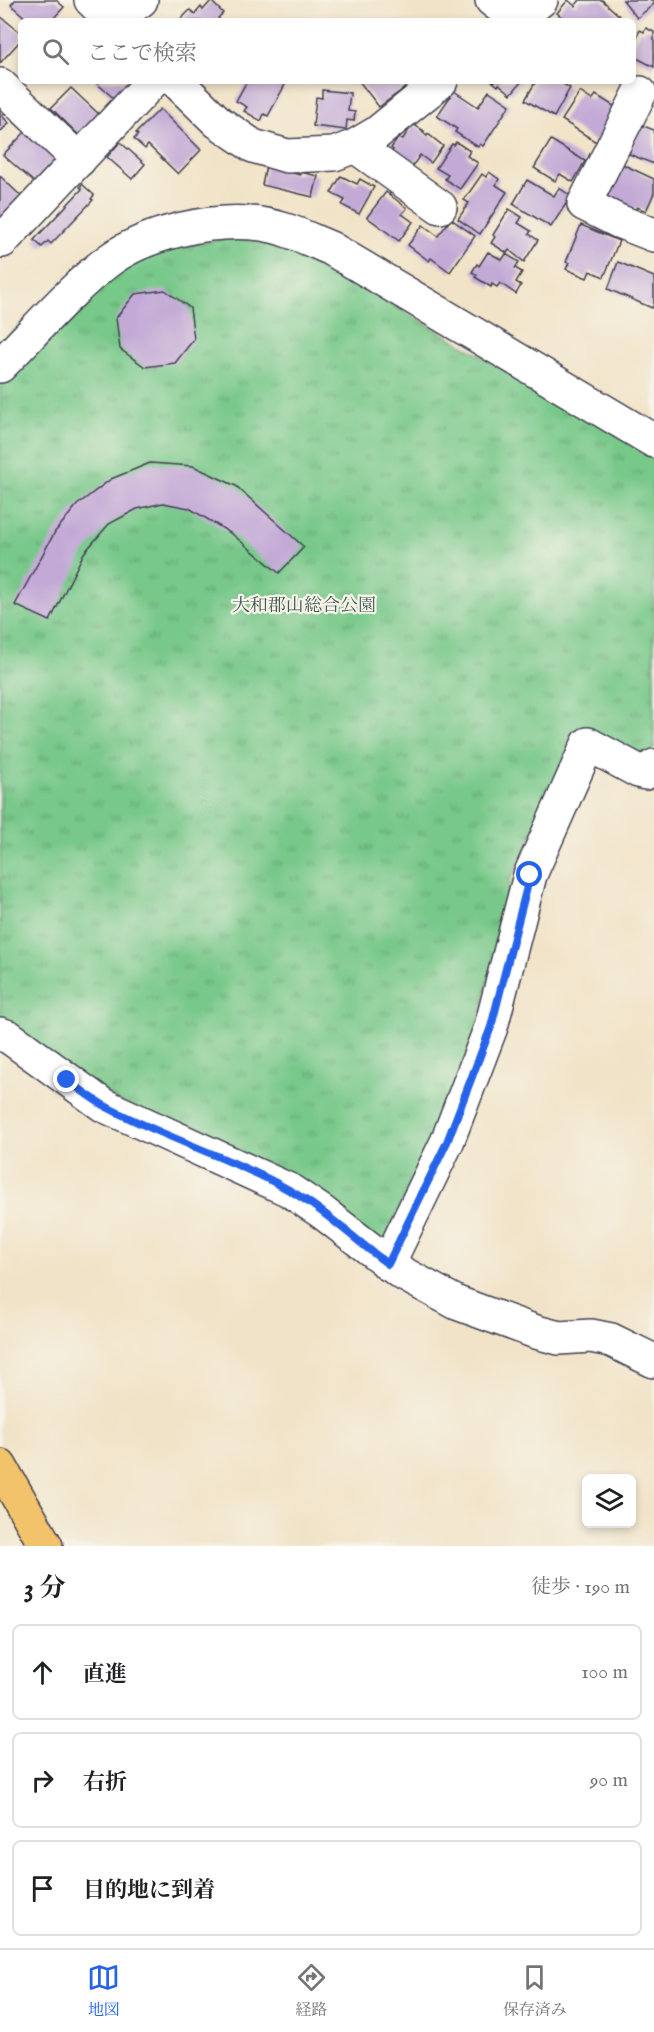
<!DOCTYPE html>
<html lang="ja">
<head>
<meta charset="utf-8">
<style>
  :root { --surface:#fff; --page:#f6f6f6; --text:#202124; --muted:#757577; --line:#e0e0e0; --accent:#2563eb }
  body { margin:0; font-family:"IM FELL English","Noto Serif JP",serif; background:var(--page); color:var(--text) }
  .controls { position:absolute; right:18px; bottom:18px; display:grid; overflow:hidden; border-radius:9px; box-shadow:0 3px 9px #0003 }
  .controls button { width:54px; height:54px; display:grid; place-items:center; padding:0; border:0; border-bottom:2px solid var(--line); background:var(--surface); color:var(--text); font:30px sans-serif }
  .stop { position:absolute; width:18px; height:18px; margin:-14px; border:4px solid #2563eb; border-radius:50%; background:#fff }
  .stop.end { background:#2563eb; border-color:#fff; box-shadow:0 2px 6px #0008 }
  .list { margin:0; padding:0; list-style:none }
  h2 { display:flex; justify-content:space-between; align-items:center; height:78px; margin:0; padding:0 24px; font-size:26px }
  h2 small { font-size:20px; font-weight:400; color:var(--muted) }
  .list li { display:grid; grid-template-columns:39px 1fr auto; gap:18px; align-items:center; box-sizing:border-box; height:96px; margin:0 12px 12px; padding:0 12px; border:2px solid var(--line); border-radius:9px }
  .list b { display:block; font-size:22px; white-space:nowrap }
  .list em { font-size:20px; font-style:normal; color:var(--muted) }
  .icon { flex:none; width:33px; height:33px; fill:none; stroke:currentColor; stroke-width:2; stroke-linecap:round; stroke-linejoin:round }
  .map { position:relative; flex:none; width:654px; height:1546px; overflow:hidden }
  .search { position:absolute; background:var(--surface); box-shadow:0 3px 9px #0003; left:18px; right:18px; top:18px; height:66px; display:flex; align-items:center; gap:15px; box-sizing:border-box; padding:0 21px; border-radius:9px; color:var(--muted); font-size:22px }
  .sheet { height:402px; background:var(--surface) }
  nav { display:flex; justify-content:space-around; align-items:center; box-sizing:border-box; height:84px; border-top:2px solid var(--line); background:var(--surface); font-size:16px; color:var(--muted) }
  nav a { display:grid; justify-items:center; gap:3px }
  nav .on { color:var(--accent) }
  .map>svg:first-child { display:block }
  .park { fill:url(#park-tufts); stroke:#4c7562; stroke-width:1.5 }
  .building { fill:#c3aad6 }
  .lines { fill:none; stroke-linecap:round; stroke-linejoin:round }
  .minor-casing { stroke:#413f50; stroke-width:36 }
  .major-casing { stroke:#413f50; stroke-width:36 }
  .minor { stroke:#fff; stroke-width:33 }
  .major { stroke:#f2c36a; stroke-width:33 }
  .route { stroke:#2563eb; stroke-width:8 }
  .labels { text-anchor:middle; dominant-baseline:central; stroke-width:4.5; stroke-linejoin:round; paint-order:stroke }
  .park-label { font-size:18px; fill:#405c56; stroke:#f7f3e8 }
</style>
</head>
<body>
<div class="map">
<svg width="654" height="1546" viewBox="0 0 654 1546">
  <defs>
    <pattern id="park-tufts" width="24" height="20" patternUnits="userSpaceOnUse" patternTransform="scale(1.5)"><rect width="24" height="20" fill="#77c889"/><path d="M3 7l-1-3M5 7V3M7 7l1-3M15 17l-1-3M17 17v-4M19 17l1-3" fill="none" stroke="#61a271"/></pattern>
  </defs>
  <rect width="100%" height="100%" fill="#f7f3e8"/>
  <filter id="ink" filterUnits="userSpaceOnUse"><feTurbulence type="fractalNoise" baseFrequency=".0167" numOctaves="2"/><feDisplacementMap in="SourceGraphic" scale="12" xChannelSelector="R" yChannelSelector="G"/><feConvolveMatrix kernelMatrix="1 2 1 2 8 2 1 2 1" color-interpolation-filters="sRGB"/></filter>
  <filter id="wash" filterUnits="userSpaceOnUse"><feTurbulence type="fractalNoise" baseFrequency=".008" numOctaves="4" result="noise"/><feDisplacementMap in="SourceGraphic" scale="24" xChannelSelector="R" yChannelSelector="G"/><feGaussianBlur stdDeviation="1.35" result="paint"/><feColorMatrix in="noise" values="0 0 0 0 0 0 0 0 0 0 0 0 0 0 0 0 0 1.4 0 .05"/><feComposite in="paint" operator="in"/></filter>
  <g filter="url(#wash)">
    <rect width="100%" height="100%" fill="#f1e3c7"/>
    <path class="park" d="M232 237 282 246 343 276 654 455V748L643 763 580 734 511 879 476 1035 381 1250 113 1098 0 1023V342L39 309 58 326 128 264 178 247Z"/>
    <g id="blocks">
      <g class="building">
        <path d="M15 0H56L64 7 51 21H29L11 5Z"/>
        <path d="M568 0 575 6 580 0H602L625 21H574L572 19 566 21 557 13Z"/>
        <path d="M623 0H654V4L637 18Z"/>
        <path d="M211 1 223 13 218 18 221 21H179L190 10 195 14 201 7 203 10Z"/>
        <path d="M0 16 21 33V40L0 63Z"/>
        <path d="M646 28 654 32V67L633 56V45L640 30 644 32Z"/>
        <path d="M94 81H135L117 101Z"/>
        <path d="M247 81H287L268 116 264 114 261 121 244 111 247 107 236 101Z"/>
        <path d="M359 81H408L410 84 379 107Z"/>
        <path d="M492 81H522L511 94 499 84 498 86Z"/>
        <path d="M536 81H558L570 88 554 117 525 100Z"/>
        <path d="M71 88 102 117 82 138 51 108Z"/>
        <path d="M322 90 350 93 348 111 355 112 354 121 347 120 346 130 313 126 316 97 322 98Z"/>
        <path d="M454 91 478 107 489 91 510 105 483 146 480 144 478 147 455 132 457 129 437 116Z"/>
        <path d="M580 92 592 100 596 95 617 108 596 142 562 120Z"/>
        <path d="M0 102 9 110 2 116 9 123 0 132Z"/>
        <path d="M160 109 201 150 178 174 148 145 145 149 134 139 138 135 136 133Z"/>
        <path d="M413 124 424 131 422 132 427 136 428 134 443 146 431 163 420 155 411 168 391 154 393 150 391 148 399 137 402 140Z"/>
        <path d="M641 125 654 130V164L629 154Z"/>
        <path d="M28 129 58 160 35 183 3 155Z"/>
        <path d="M551 140 585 161 573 182 560 174 555 181 534 168Z"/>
        <path d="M120 142 145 164 132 179 107 157Z"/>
        <path d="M456 142 470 151 467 156 478 163 460 189 445 179 448 175 436 168 452 144 454 145Z"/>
        <path d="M622 164 654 179V193L646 211 637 207 635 210 607 197Z"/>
        <path d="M266 166 300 175V172L318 176 313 197 262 185Z"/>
        <path d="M489 172 499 179 496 185 507 192 480 234 458 219 469 203 464 200 482 174 486 177Z"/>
        <path d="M0 176 22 197 0 224Z"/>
        <path d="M341 176 357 184 360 179 374 187 359 214 342 205 345 200 331 193Z"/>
        <path d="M527 180 554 196 559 188 571 196 551 227 513 204Z"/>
        <path d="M82 184 94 195 91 199 93 200 51 244 48 241 42 247 34 240 82 189 80 187Z"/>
        <path d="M386 192 407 208 402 214 413 222 399 241 367 217Z"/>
        <path d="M509 209 522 217 518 223 531 231 529 234 538 240 524 262 509 250 507 253 491 243 495 237 493 235Z"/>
        <path d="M451 219 475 236 450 272 431 258 429 261 408 245 423 225 438 236Z"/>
        <path d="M581 225 619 241 604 277 590 271 587 278 566 269 569 263 566 262Z"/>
        <path d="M488 252 502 260 506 254 519 262 515 268 522 272 516 282 521 285 516 294 500 283 497 287 492 284 491 287 475 277 477 275 472 272 477 264 479 266Z"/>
        <path d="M618 262 654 277V304L652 308 608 289Z"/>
        <path d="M165 290 190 308 194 339 175 363 145 367 120 349 116 318 135 294Z"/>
        <path d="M150 463 193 466 236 486 304 547 279 573 232 534 189 508 163 503 137 509 109 524 84 553 50 621 15 605 55 532 77 505 111 479Z"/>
      </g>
    </g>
  </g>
  <g filter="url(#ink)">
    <use href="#blocks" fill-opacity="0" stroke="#413f50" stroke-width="1.5"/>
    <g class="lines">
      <defs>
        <g id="minor">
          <path d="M91 0 113 21"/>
          <path d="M492 0 519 21"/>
          <path d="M113 21 141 0"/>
          <path d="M515 21 541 0"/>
          <path d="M176 81 218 122 253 146 287 156 334 154 355 146 377 133 441 81"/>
          <path d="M0 85 79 160"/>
          <path d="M640 93 584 204 618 221 654 235"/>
          <path d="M355 146 440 207"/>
          <path d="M0 239 2 241 153 81"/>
          <path d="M0 366C33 333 71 289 108 261 147 232 213 218 261 224 284 227 308 239 330 248L654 441"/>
          <path d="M0 1034 9 1037 103 1105 289 1190 322 1212 400 1272 457 1303 536 1332 559 1338 591 1336 611 1340 654 1361"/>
          <path d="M388 1264 447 1142 491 1027 530 875 588 744 638 771 645 773 654 766"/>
        </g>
        <path id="major" d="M0 1466 46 1546"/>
      </defs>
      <use href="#minor" class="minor-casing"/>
      <use href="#major" class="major-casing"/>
      <use href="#minor" class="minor"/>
      <use href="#major" class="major"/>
    </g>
  </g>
  <g class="lines" filter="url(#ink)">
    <path class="route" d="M67 1080C80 1089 92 1099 105 1106 164 1138 230 1157 289 1190 325 1210 355 1240 388 1264L447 1142 491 1027 530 875"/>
  </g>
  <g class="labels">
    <g class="park-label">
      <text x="304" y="606">大和郡山総合公園</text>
    </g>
  </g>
</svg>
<div class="controls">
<button><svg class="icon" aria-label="layers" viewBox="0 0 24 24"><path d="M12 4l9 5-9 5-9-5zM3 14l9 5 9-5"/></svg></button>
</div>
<div class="stop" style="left:530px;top:875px"></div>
<div class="stop end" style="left:67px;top:1080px"></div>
<div class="search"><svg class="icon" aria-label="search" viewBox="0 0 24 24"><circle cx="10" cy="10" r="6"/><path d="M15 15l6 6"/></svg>ここで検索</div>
</div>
<section class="sheet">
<h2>3 分<small>徒歩 · 190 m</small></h2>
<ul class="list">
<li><svg class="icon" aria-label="ahead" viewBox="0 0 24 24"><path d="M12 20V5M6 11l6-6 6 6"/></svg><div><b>直進</b></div><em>100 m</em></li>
<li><svg class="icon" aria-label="right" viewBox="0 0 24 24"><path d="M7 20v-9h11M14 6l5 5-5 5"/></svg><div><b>右折</b></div><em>90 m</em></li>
<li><svg class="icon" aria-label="arrive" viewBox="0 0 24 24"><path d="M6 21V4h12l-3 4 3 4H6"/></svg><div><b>目的地に到着</b></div></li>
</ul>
</section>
<nav>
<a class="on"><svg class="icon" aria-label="map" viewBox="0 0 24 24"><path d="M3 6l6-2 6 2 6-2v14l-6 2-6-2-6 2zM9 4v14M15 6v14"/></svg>地図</a>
<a><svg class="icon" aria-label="directions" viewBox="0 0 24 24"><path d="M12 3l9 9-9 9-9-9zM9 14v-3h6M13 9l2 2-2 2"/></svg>経路</a>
<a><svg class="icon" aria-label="saved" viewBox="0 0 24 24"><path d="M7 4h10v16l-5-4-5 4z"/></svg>保存済み</a>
</nav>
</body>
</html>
